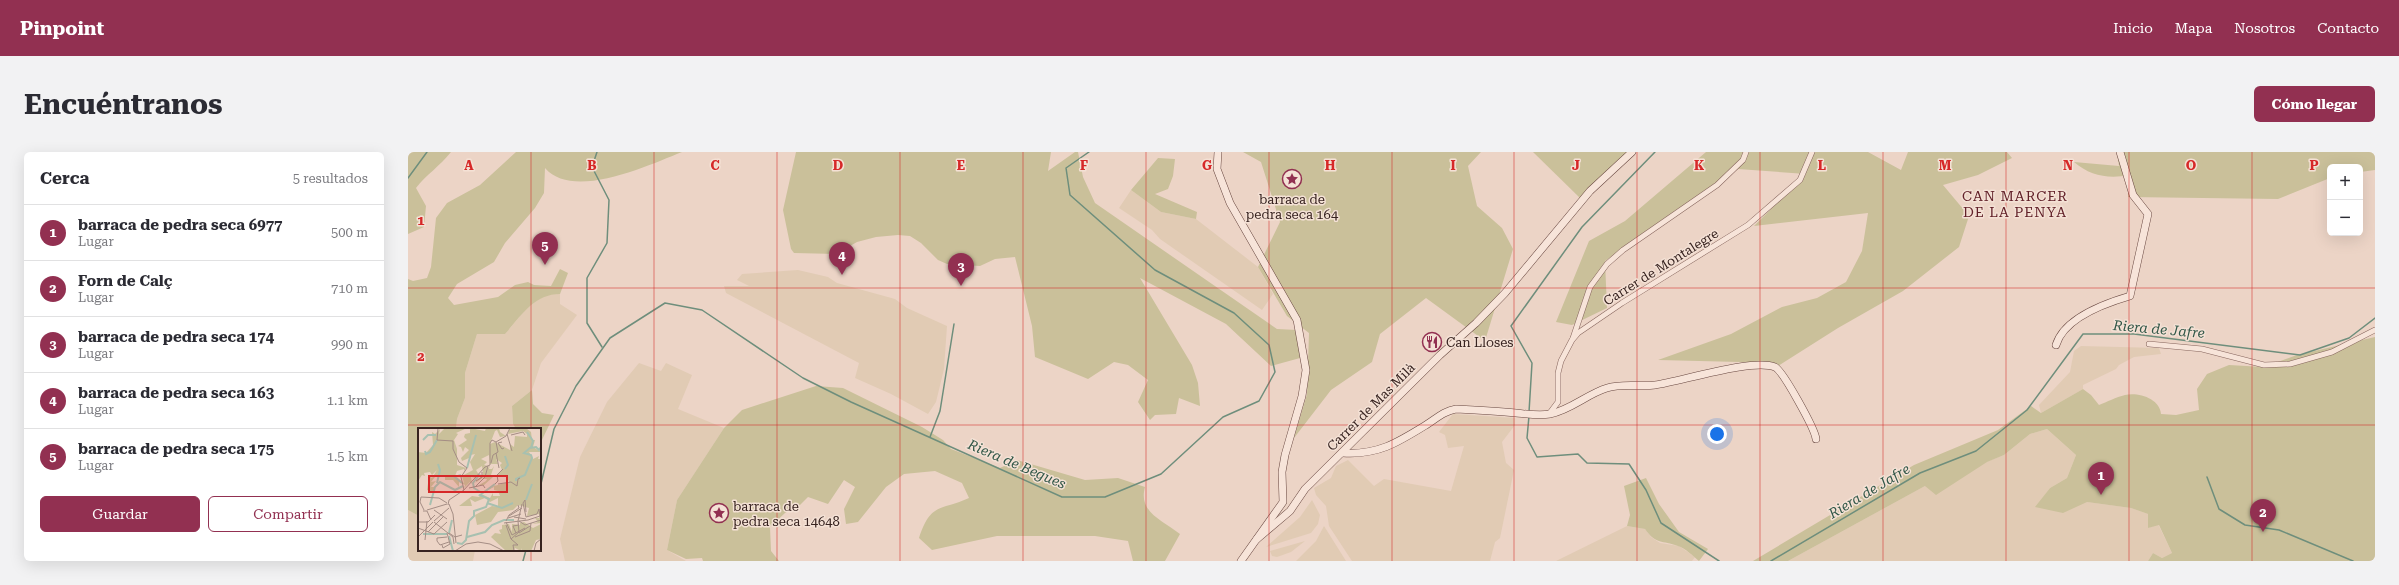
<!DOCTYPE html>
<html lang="es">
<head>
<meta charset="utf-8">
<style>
  :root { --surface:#fff; --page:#f2f2f3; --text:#2b2b33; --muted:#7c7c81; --line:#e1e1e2; --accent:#923051 }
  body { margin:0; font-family:"Roboto Serif",serif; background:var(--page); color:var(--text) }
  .controls { position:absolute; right:12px; top:12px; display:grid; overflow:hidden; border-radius:6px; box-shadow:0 4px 16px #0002 }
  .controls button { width:36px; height:36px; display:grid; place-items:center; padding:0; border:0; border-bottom:1px solid var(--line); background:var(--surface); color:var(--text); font:20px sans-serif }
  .you { position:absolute; left:1309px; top:282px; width:14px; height:14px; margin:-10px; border:3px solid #fff; border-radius:50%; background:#1a73e8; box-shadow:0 0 0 6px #1a73e833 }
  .badge { display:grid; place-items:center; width:26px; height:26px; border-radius:50%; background:var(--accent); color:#fff; font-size:13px; font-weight:700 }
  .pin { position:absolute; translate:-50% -33px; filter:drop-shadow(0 1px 2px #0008) }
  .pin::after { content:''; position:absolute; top:21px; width:14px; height:12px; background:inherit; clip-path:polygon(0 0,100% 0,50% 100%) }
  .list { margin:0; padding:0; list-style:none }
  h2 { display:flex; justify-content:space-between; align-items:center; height:52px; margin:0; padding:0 16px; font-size:17px }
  h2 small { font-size:13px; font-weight:400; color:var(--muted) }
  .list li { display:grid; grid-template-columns:26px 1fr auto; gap:12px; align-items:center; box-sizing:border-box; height:56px; padding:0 16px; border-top:1px solid var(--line) }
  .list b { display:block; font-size:15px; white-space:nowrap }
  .list p { margin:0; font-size:13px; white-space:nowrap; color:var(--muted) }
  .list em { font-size:13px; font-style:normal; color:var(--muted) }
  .actions { display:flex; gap:8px; padding:12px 16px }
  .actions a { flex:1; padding:9px 0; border:1px solid var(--accent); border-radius:6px; text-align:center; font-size:14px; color:var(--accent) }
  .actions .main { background:var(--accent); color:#fff }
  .map { position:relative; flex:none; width:1967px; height:409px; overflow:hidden; border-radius:6px }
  header { display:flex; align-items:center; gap:24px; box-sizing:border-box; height:56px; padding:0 20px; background:var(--accent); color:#fff }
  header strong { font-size:19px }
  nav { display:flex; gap:22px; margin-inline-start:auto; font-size:14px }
  .intro { display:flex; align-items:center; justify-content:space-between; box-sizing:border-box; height:96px; padding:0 24px }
  h1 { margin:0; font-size:28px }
  .button { padding:10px 18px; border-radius:6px; background:var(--accent); color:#fff; font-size:14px; font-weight:700 }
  main { display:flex; gap:24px; padding:0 24px }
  aside { flex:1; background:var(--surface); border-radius:6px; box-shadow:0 4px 16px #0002 }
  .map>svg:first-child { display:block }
  .farmland { fill:#e1cbb4 }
  .green { fill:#cac09a }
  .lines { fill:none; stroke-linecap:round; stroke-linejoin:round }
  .stream { stroke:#6e8e7c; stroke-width:1.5 }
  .street-casing { stroke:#86655d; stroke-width:6 }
  .secondary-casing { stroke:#684740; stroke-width:8 }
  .street { stroke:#f7e4d9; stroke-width:5 }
  .secondary { stroke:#f7e4d9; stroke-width:7 }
  .grid { fill:none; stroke:#d62828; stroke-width:1; stroke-opacity:0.55 }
  .labels { text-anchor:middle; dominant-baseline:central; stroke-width:3; stroke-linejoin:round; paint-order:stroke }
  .poi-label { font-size:13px; fill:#372320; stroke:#f4e1d5; text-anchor:start }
  .street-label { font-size:13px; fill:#372320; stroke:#f4e1d5 }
  .neighbourhood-label { font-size:14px; letter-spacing:1px; fill:#622129; stroke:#f4e1d5 }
  .water-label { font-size:14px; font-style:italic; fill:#305647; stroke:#f4e1d5 }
  .inset-river { fill:none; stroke:#a7c0b0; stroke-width:2 }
  .inset-road { fill:none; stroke:#a48d84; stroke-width:1 }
  .view { fill:#d62828; fill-opacity:0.15; stroke:#d62828; stroke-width:2 }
  .inset-edge { fill:none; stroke:#372320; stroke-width:2 }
  .grid-label { font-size:13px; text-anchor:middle; font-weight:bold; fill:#d62828; stroke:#f4e1d5; stroke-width:3; stroke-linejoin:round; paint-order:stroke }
</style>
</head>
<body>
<header>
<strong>Pinpoint</strong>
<nav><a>Inicio</a><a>Mapa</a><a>Nosotros</a><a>Contacto</a></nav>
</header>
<div class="intro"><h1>Encuéntranos</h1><a class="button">Cómo llegar</a></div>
<main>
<aside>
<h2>Cerca<small>5 resultados</small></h2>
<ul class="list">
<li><span class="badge">1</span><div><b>barraca de pedra seca 6977</b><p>Lugar</p></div><em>500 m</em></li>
<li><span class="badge">2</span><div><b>Forn de Calç</b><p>Lugar</p></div><em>710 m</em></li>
<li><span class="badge">3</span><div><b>barraca de pedra seca 174</b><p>Lugar</p></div><em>990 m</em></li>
<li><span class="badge">4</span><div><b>barraca de pedra seca 163</b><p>Lugar</p></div><em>1.1 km</em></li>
<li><span class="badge">5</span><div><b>barraca de pedra seca 175</b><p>Lugar</p></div><em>1.5 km</em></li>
</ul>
<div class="actions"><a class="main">Guardar</a><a>Compartir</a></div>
</aside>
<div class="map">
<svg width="1967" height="409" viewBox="0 0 1967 409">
  <rect width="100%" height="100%" fill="#ecd4c6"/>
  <g class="farmland">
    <path d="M723 38 753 60 788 67 850 115 865 142 854 158 752 87 744 78 711 56Z"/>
    <path d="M390 118 420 125 429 131 487 147 499 156 539 174 536 217 528 250 520 262 483 242 447 226 451 211 318 141 316 134H341L329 128 334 122Z"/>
    <path d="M141 142H152V152L169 163 133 211 124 238 104 254 105 272 108 277H48L49 267 57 246V221L69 182H97L123 151Z"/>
    <path d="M1673 194 1751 196 1753 202 1726 205 1711 213 1708 217 1675 233V237L1633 261 1631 253 1662 220 1666 199Z"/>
    <path d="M231 211 253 219 258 211 284 223 270 257 316 276 269 348 259 398 278 409H157L152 387 172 305 199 250Z"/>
    <path d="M1045 262 1107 266V273L1094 290 1098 311 1106 318 1092 386 1087 390 1082 409H944L921 374 918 354 908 343 906 336 923 326 928 314 940 308 966 334 976 327 1043 339 1056 294 1040 296 1037 283 1031 280Z"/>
    <path d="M1639 277 1668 303 1659 326 1642 336 1628 355 1679 350 1723 356 1740 362V376L1750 372 1764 401 1754 406 1745 401 1740 409H1380L1517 334 1596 303 1622 282Z"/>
    <path d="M904 348 912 363 910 372 903 381 858 395 892 365Z"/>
    <path d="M0 358 11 364V398H67L65 409H0Z"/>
    <path d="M916 374 938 409H888L908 389Z"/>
    <path d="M1219 374 1237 377 1243 385 1252 391 1271 394 1287 405 1284 409H1148Z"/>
    <path d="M897 389 883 400 869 405 864 404 862 399Z"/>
  </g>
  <g class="green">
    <path d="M0 0H43C32 14 18 23 8 36L18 54 16 75 0 82Z"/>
    <path d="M108 0H274C241 13 165 49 137 16L136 41 127 56 97 91 86 110 49 132 40 146 46 153 90 145 107 133 120 130 126 133 143 134 152 117 160 121 152 142C126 142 113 164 97 182H69L57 221V246L49 267 48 277H11V364L0 358V127L5 129 19 126 23 115 28 66 39 51 72 33Z"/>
    <path d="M388 0H643L640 19 667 0H670L675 25 687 51 869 177 889 178 892 206 863 214 818 172 732 126 784 213 790 231 792 254 771 246 768 262 747 263 742 268 730 250 740 228 720 213 706 210 680 227 627 205 624 174 607 105 587 107 572 114 539 112 530 108 513 91 502 84 490 83 468 85 449 90 428 102 386 101 383 97 375 58Z"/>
    <path d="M835 0H1073L1060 14 1069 54 1094 76 1105 97 1077 189 1018 146 972 182 964 210 923 238 886 286 899 242 901 181 879 164 850 115 872 70 853 10Z"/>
    <path d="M1125 0H1220L1173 47Z"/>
    <path d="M1298 0H1460L1493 18 1500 0H1599L1604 6 1570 23 1535 33 1561 64 1551 95 1495 139 1430 176 1370 214 1332 210 1250 208 1323 182 1374 155 1409 146 1438 130 1454 99 1460 61 1346 74 1398 22 1330 17 1197 109 1199 156 1164 173 1148 170 1181 89 1217 69Z"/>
    <path d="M1709 0H1967V18L1952 20V15H1922V26L1870 47 1720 45 1721 23C1701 27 1682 24 1666 10L1711 14Z"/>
    <path d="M750 6 767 7 765 24 760 37 747 42 789 60 788 67 753 60 723 38Z"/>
    <path d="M1967 185V409H1740L1745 401 1754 406 1764 401 1751 373 1740 376V362L1723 356 1679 350 1655 361 1627 355 1642 336 1659 326 1668 303 1639 277 1622 282 1596 303 1579 310 1528 343 1517 334 1380 409H1345L1506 313 1590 278 1623 254 1633 261 1675 237 1683 243 1691 253C1699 250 1708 245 1717 243 1731 240 1752 247 1753 262L1768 263 1791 258 1789 237 1799 222 1821 213 1856 215 1889 203Z"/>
    <path d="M408 234 435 236 514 275 535 288 543 297 592 316 609 308 677 328 710 326 737 335C730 360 754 368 772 382L757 409H725L720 389 687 384H589L524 398 511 386C523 350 532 359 561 346L554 331 527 319 496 322 478 335 450 370 438 372 436 357 447 335 436 328 420 352 400 345 392 353 377 361 362 375 363 399 371 409H295L294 406 278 407 259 398 269 348 316 276 334 258Z"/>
    <path d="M124 238 125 252 134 261 146 263 132 292V277H108L105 272 104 254Z"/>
    <path d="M1238 326 1251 352 1271 380 1300 397 1291 409C1285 404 1277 396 1270 394 1254 388 1248 393 1237 377L1219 374 1222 363 1216 334Z"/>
  </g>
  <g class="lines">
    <g class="stream">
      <path d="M189 0 184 15 201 48 199 91 179 126V171L194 195"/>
      <path d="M0 26 19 0"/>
      <path d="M1121 260 1124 211 1103 174 1174 75 1247 0"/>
      <path d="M1121 264 1119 286 1129 305 1170 302 1179 311 1221 312 1238 338 1253 371 1311 409"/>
      <path d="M522 285 532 259 546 172"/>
      <path d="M1799 325 1811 357 1837 373 1871 378 1945 409"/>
      <path d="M132 336 146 277 168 234 202 186 257 151 294 158 395 226 443 250 654 345H697L753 322 815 265 851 249 867 220 861 193 826 161 747 118 662 43 658 16 681 0"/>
      <path d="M115 409 118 398"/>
      <path d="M1363 409 1512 321 1568 299 1619 258 1675 182H1726L1892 203 1941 186 1967 166"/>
    </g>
    <defs>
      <g id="street">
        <path d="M1165 186 1182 135 1199 112 1215 98 1309 33 1335 8 1338 0"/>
        <path d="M1741 192 1794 197 1856 213 1882 212 1924 200 1967 178"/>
        <path d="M1141 262 1150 250V221L1153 209 1164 188 1170 181 1214 151 1340 73 1392 28 1404 0"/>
      </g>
      <g id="secondary">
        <path d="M810 0 809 17 822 51 889 168 898 218 894 244 877 303 874 320 875 350 833 409"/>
        <path d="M1648 193C1656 166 1698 151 1722 144L1740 62 1725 43 1712 0"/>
        <path d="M935 301C970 303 989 291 1018 273 1029 266 1036 259 1048 257 1068 258 1088 259 1108 261 1119 262 1131 264 1142 262 1163 258 1179 242 1199 236 1214 231 1232 235 1247 233 1274 229 1345 206 1367 215 1375 219 1407 277 1408 287"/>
        <path d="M849 387 882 359 897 337 1032 203 1068 171 1097 141 1182 39 1224 0"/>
      </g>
    </defs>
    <use href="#street" class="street-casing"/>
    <use href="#secondary" class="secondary-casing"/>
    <use href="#street" class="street"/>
    <use href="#secondary" class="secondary"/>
  </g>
  <path class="grid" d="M123 0V277M246 0V409M369 0V409M492 0V409M615 0V409M738 0V409M861 0V409M984 0V409M1106 0V409M1229 0V409M1352 0V409M1475 0V409M1598 0V409M1721 0V409M1844 0V409M0 136H1967M0 273H1967M123 398V409"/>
  <defs>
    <symbol id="sight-ring" viewBox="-11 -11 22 22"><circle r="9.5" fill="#f4e1d5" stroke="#923051" stroke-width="1.5"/><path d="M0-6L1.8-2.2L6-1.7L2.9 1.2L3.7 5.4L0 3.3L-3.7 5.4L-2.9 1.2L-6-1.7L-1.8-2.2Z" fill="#923051"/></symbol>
    <symbol id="restaurant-ring" viewBox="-11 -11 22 22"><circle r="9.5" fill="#f4e1d5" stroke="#923051" stroke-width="1.5"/><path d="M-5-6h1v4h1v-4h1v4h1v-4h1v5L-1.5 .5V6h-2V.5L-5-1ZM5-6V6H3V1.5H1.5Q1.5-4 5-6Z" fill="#923051"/></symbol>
  </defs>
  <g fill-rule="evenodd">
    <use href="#sight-ring" x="873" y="16" width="22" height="22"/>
    <use href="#restaurant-ring" x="1013" y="179" width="22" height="22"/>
    <use href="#sight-ring" x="300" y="350" width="22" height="22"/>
  </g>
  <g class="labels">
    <g class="poi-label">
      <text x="884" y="47" text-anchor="middle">barraca de<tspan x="884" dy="15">pedra seca 164</tspan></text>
      <text x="1038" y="190">Can Lloses</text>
      <text x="325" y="354">barraca de<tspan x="325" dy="15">pedra seca 14648</tspan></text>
    </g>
    <g class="street-label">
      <text transform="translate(1253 115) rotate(-32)">Carrer de Montalegre</text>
      <text transform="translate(963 255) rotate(-45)">Carrer de Mas Milà</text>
    </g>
    <g class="neighbourhood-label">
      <text x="1607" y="44">CAN MARCER<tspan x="1607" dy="16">DE LA PENYA</tspan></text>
    </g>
    <g class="water-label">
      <text transform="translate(1751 177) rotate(5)">Riera de Jafre</text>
      <text transform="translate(609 312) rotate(23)">Riera de Begues</text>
      <text transform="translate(1461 339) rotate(-31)">Riera de Jafre</text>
    </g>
  </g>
  <g transform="translate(10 276)">
    <rect width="123" height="123" fill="#ecd4c6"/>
    <path d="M27 0H49L38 5 40 6 36 12 39 21V37L48 40 46 43V41L39 43 37 48 46 55 44 48 55 42 52 34 57 26 53 27 54 23 51 30 44 33 43 30 51 22 47 19 45 24 43 19 40 18 49 12 46 9 47 6 52 5V0L67 3 68 0H81L82 4 88 8 82 9 79 2 77 3 72 16 77 14 92 22V16L96 19 97 8 109 9V6L105 3 90 6 91 2 108 0 113 4 114 12H117L115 19 123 24H111L115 31 121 28 120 31H123V95L114 96 120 94 117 90H121V86L109 88 111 80 100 77 95 82 80 84 73 94 59 97 57 87 74 78 80 79V70L72 74 67 70 57 74 52 71 54 78H41L54 68 61 69 63 66 72 70 75 65V68H82L80 63 76 62V59L64 65 76 58 91 54 89 49H77L84 42 82 37 84 35 78 31 80 36H72L71 27 63 31 69 34 66 37 70 38 69 42 72 37 71 41H74L76 38 73 47 75 49 66 57H61L68 53 69 51H65L66 49 57 55 65 46 64 38 58 42 61 47 58 50 53 49 54 56 52 54 46 60 47 57 41 54V59L35 52H27V47L17 49 13 54 18 53 13 59H17L16 64 9 62 11 48 14 50 19 42 14 47 12 44 6 45 7 48 4 47 0 53V24L8 25 15 17 14 4 17 6 22 1 21 6ZM106 94 115 100 123 96V111L118 112 113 123H104L103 120V123L97 120 96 123H88L73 109 77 105 83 106 81 102 84 101V97L91 96 94 104V96L102 97V95Z" fill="#cac09a"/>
    <path class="inset-river" d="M109 4 115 13 113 20M5 12 10 7H18M7 23 8 26 12 24 19 12M49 40 58 7M87 41 90 37 87 28M62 46 55 55 56 60 64 65M43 47 37 49 44 55M98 53V51L107 47 114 30 113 27 106 25 112 20 118 19 121 22 123 19M19 55 22 42 20 36M108 72 114 56M69 75 84 80 95 75M12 77 17 59 22 54 37 62 45 58M31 105 34 92M5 106H29M31 108 35 123M49 109 67 104 74 97 86 92H96M39 115 44 116 48 112 51 93 56 88V83L68 79 71 71 62 67 77 56"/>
    <path class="inset-road" d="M20 0 19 12 35 13V21L41 34 49 40 43 49 46 62 31 72 30 77M89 6 94 23M93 7 105 4 107 7M78 14 88 8 92 0M84 14 80 15 84 21 86 20M78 25 81 40M73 35 75 27 80 24 78 14M72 37V15L74 12 78 14M58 53 64 49V44M77 56 80 53 79 47 85 41M80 56 93 54 99 58 100 51 102 50M57 59 67 49 70 38M51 60 65 57 67 60M45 63 67 39 72 37M3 69 2 74 6 82M3 69 21 70 29 75M105 75 107 72 108 84M31 76 35 86 38 115M9 82 29 76M16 82 29 91M5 83H9L13 92M91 88 104 80M96 89 108 91M90 90 103 86M16 93 31 80M88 93 91 87 101 80 100 77M101 93 107 97 123 92M0 94H10L17 87M16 94 35 109 36 116M88 94 94 107 107 100M86 95 110 92 122 88 121 81 119 86 108 89 105 75M88 97 93 111M0 100 16 106M10 104 25 89M31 105 37 109 44 107M98 105 95 98 101 97M101 105 112 98M16 106 29 94M0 109 15 94M97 109 112 103 113 95M7 112 9 93M19 113 22 117 31 114M19 113V110L29 109M24 117 25 120 32 116 29 105M37 123 48 116 60 114 72 116 86 123M96 123 95 117H100L93 111 101 104 100 93 104 76M116 123 118 115 123 111"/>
    <path class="view" d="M11 48H89V64H11Z"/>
    <rect width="123" height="123" class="inset-edge"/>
  </g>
  <g class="grid-label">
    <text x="61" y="18">A</text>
    <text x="184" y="18">B</text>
    <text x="307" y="18">C</text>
    <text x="430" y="18">D</text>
    <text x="553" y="18">E</text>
    <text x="676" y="18">F</text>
    <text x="799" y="18">G</text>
    <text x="922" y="18">H</text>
    <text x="1045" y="18">I</text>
    <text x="1168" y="18">J</text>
    <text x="1291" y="18">K</text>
    <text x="1414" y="18">L</text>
    <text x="1537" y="18">M</text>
    <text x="1660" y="18">N</text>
    <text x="1783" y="18">O</text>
    <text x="1906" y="18">P</text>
    <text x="13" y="73">1</text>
    <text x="13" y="209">2</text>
  </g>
</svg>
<div class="controls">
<button>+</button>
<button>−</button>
</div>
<div class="you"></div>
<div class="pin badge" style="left:1693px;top:343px">1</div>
<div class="pin badge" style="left:1855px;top:380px">2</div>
<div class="pin badge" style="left:553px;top:134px">3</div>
<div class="pin badge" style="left:434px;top:123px">4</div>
<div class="pin badge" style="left:137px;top:113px">5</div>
</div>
</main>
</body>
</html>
